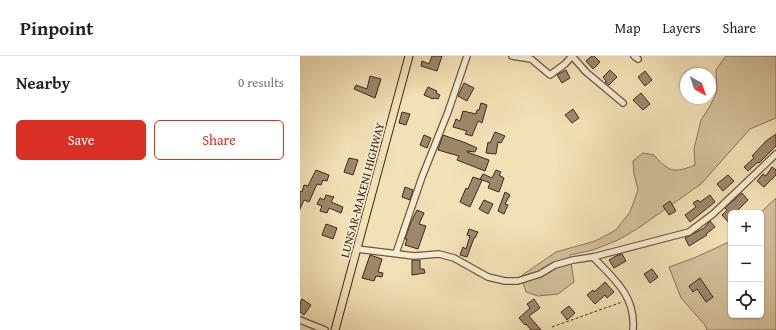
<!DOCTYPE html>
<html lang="en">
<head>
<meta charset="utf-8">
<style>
  :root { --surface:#fff; --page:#f2f2f2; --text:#222; --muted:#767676; --line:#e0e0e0; --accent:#d93025 }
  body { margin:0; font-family:"Gentium Book Plus",serif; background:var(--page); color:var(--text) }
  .controls { position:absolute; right:12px; bottom:12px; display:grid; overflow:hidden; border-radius:6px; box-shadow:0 1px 3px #0004 }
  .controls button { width:36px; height:36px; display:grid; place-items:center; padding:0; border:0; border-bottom:1px solid var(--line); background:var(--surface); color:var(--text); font:20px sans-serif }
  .compass { position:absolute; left:380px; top:12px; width:36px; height:36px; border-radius:50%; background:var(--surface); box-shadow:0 1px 3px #0004; rotate:140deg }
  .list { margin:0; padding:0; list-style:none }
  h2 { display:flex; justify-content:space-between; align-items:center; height:52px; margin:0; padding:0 16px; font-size:17px }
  h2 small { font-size:13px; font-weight:400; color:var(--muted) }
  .actions { display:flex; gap:8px; padding:12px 16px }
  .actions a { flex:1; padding:9px 0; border:1px solid var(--accent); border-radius:6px; text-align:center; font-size:14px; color:var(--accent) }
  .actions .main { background:var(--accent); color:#fff }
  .icon { flex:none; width:22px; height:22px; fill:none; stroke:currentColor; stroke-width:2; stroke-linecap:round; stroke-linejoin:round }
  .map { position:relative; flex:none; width:476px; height:274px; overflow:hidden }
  header { display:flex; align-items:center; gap:24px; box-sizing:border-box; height:56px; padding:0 20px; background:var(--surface); border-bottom:1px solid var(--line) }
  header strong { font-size:19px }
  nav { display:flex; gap:22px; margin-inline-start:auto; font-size:14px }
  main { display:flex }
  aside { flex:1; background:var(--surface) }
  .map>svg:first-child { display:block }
  .green { fill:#d4c19b; stroke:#8a745a }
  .building { fill:#9d886b; stroke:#402819 }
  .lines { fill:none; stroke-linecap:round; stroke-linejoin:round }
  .minor-casing { stroke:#6c5640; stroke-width:8 }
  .major-casing { stroke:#402819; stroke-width:9 }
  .path { stroke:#402819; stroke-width:1; stroke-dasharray:3 2; stroke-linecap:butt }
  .minor { stroke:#f7ebd0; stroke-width:5.5 }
  .major { stroke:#f2e0b6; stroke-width:7 }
  .labels { text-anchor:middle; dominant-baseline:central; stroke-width:3.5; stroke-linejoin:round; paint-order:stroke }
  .street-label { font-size:12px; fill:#402819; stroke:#f7ebd0 }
</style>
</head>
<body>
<header>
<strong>Pinpoint</strong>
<nav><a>Map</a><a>Layers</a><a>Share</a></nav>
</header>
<main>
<aside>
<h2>Nearby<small>0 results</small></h2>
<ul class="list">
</ul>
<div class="actions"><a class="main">Save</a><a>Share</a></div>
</aside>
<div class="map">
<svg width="476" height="274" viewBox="0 0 476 274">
  <rect width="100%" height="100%" fill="#f2e0b6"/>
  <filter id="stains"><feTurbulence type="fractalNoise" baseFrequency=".005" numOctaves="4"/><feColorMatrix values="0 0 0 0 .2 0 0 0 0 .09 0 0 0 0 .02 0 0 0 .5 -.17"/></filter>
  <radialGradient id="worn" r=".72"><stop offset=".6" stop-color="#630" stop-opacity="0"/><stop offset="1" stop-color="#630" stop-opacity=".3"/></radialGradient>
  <g class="green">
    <path d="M426 0H476V62L450 73 401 128 337 173 318 184 293 194 270 199 274 226 258 238 238 240 226 236 221 220 256 196 295 185 316 174 330 156 338 134 334 118 333 105 343 97 354 99C369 117 375 117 395 109L394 93 401 64 410 50 417 35 416 14Z"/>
    <path d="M476 142V274H407L405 269 381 242 369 211 394 202 431 185V259H461V157H460Z"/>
  </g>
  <g class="building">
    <path d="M132 0H142L137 15 121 10 122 5 129 8Z"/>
    <path d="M292 0H294L300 6 293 13 286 5Z"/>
    <path d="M266 14 270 22 262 27 257 19Z"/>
    <path d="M310 14 317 21 309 29 305 26 306 25 303 21Z"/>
    <path d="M345 15 352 24 345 30 338 21Z"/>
    <path d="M70 20 81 23 75 42 54 33 56 29 67 33Z"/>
    <path d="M164 27 174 32 167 45 158 40Z"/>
    <path d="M128 31 137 35 136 37 140 39 138 43 134 42 133 43 124 39Z"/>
    <path d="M341 37 350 48 343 54 333 44Z"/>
    <path d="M181 47 187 49 185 56 182 67 178 65 172 80 165 78 167 75 153 71 156 63 160 65 163 55 176 58 177 54H179Z"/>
    <path d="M273 53 279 62 272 67 265 59Z"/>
    <path d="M102 56 110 58 106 69 99 67Z"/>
    <path d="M195 76 205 80 201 87 198 86 196 98 186 97 188 86 190 87Z"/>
    <path d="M476 78V90L459 107 458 106 448 115 444 111 454 102 452 100 466 85Z"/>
    <path d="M124 79 131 82 127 92 120 89Z"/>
    <path d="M143 79 166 87 177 92 175 96 167 95V96L189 104 185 115 157 104 159 100 138 94Z"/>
    <path d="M49 102 58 104 53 119 44 116Z"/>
    <path d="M472 111 476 114V119L464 131 457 125 463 118 466 120Z"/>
    <path d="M16 114 29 119 27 125 23 124 21 129 17 128 9 146 4 144 0 153V135L2 136 4 129 8 130Z"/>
    <path d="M196 114 201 116 199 119 204 122 199 136 188 132 190 127 180 123 183 118 192 122Z"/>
    <path d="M428 119 434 125 423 135 417 128Z"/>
    <path d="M173 121 182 124 170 151 160 146 166 132 168 133Z"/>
    <path d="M105 131 113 134 110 144 102 141Z"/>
    <path d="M205 136 210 139 205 148 208 149 204 158 198 155Z"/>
    <path d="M442 137 448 144 435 157H431V169L422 159 427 154 425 152Z"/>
    <path d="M26 139 34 141 31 146 43 151 41 157 29 152 27 157 20 155 22 150 17 148 20 142 24 144Z"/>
    <path d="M410 139 415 146 390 166 385 159 396 151 393 147 398 144 400 146Z"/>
    <path d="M184 144 193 148 188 158 179 153Z"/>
    <path d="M370 145 376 155 369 159 363 150Z"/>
    <path d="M117 154 124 157 119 168 126 170 118 193 105 189 107 183H105L111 166Z"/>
    <path d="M410 165 415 171 406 178 407 179 389 190 385 182 404 172Z"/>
    <path d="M26 168 37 172 33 183 22 179Z"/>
    <path d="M169 173 178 176 175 182H174L167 201 160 199 163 191 166 193 170 180 167 179Z"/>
    <path d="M322 198 326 205 314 212 309 204 316 200Z"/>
    <path d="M70 199 82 203 78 216 83 217 82 221 76 220 74 225 62 222Z"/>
    <path d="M112 204H120V213H124L125 217 112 219Z"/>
    <path d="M352 213 358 221 350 227 344 218Z"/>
    <path d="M400 222 413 241 406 246 397 233 393 236 389 230Z"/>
    <path d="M305 226 314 236 307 242 305 239 295 248 287 239 293 234 294 236Z"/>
    <path d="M2 243 11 249 4 259 0 256V247Z"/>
    <path d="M234 243 240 252 229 260 241 274H231L226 268 225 269 219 262 230 252 227 248Z"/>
    <path d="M269 250 275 257 267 264 261 256Z"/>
  </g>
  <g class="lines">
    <defs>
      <g id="minor">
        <path d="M212 0 231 3 250 19 265 8 272 0"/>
        <path d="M272 0 286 16 323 47"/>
        <path d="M334 0 338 3"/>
        <path d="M57 193 114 200 139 198 154 202 188 221 205 225H218L240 218 255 209 273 204 293 201 389 176 413 158 476 98"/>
        <path d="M96 197 122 121 148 56 167 0"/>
        <path d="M293 201C314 223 336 240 333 274"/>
        <path d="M0 264 25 274"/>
      </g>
      <path id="major" d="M35 274 109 0"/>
    </defs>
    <use href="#minor" class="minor-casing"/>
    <use href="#major" class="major-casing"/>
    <path class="path" d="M252 271 322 246"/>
    <use href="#minor" class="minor"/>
    <use href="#major" class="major"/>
  </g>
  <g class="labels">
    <g class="street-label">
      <text transform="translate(62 134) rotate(-75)">LUNSAR-MAKENI HIGHWAY</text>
    </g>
  </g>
  <rect width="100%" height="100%" filter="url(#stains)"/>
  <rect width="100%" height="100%" fill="url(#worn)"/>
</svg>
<div class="controls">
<button>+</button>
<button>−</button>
<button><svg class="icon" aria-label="locate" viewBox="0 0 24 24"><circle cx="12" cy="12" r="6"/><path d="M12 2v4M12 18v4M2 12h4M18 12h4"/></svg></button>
</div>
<svg class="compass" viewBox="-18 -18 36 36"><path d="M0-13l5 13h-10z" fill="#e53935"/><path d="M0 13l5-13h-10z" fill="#767676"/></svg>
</div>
</main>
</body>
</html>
